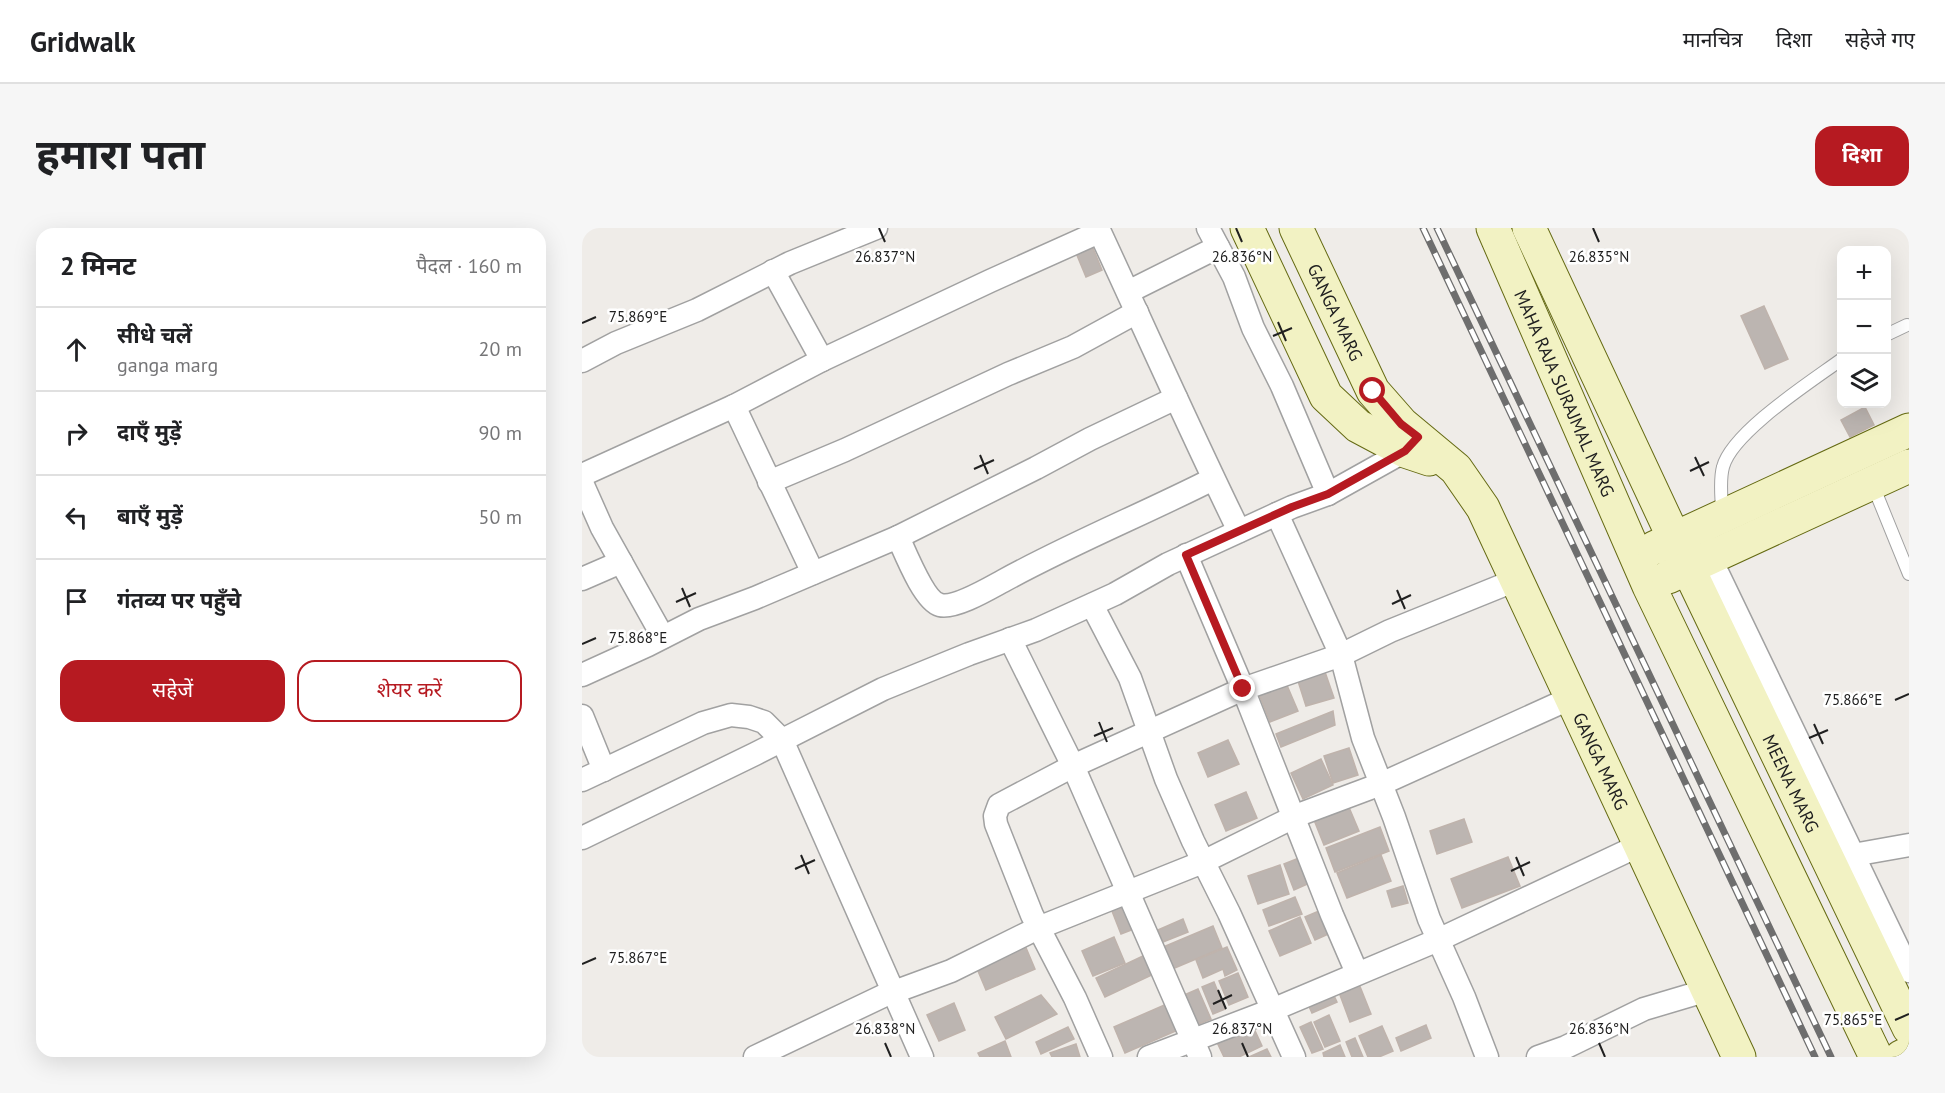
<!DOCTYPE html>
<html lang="hi">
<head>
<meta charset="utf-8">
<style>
  :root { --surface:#fff; --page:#f6f6f6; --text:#202124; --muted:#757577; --line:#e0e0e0; --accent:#b61a21 }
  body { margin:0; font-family:"PT Sans","Noto Sans Devanagari",sans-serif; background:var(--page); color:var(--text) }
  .controls { position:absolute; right:18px; top:18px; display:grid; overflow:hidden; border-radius:12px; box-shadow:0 6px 24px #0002 }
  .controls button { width:54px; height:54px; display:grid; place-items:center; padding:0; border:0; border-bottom:2px solid var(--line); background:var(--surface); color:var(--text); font:30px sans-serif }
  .stop { position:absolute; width:18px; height:18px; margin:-14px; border:4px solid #b61a21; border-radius:50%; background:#fff }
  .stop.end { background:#b61a21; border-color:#fff; box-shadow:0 2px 6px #0008 }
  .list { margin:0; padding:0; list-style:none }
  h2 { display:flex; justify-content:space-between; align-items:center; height:78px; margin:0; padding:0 24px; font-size:26px }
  h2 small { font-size:20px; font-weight:400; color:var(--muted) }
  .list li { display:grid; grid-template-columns:39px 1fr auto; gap:18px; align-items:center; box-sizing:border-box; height:84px; padding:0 24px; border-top:2px solid var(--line) }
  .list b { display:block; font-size:22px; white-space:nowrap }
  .list p { margin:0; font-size:20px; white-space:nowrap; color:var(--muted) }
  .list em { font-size:20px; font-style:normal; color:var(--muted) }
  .actions { display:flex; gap:12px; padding:18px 24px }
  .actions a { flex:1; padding:14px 0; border:2px solid var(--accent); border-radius:18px; text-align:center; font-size:21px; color:var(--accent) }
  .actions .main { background:var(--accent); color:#fff }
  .icon { flex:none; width:33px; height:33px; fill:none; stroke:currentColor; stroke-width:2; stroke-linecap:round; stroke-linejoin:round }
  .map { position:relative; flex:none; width:1327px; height:829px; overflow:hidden; border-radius:18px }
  header { display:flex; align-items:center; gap:36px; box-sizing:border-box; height:84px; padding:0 30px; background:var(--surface); border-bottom:2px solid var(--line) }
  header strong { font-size:28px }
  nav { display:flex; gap:33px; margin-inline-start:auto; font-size:21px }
  .intro { display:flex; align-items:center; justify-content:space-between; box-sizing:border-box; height:144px; padding:0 36px }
  h1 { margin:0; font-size:42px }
  .button { padding:15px 27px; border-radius:18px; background:var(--accent); color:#fff; font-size:21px; font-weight:700 }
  main { display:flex; gap:36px; padding:0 36px }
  aside { flex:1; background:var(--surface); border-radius:18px; box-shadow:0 6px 24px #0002 }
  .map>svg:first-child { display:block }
  .building { fill:#bcb5b1; stroke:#bfb3ac; stroke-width:1.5 }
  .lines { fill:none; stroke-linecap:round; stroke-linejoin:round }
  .lane-casing { stroke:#a1a1a1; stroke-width:14 }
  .street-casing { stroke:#a1a1a1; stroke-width:25 }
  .secondary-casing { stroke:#656a13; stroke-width:35 }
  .lane { stroke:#fff; stroke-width:12 }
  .street { stroke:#fff; stroke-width:22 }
  .secondary { stroke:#f2f2c3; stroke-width:33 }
  .rail-casing { stroke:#6e6e6e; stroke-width:7 }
  .rail { stroke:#fff; stroke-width:4.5; stroke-dasharray:14; stroke-linecap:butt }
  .route { stroke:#b61a21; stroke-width:8 }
  .ticks { fill:none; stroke:#202020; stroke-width:2 }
  .labels { text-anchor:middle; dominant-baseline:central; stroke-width:5; stroke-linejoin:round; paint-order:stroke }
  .street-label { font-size:18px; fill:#202020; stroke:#fff }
  .ticks-label { font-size:15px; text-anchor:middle; fill:#202020; stroke:#fff; stroke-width:5; stroke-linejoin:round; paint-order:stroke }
</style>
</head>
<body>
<header>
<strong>Gridwalk</strong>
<nav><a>मानचित्र</a><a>दिशा</a><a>सहेजे गए</a></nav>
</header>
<div class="intro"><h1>हमारा पता</h1><a class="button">दिशा</a></div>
<main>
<aside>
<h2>2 मिनट<small>पैदल · 160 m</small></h2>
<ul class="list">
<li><svg class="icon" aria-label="ahead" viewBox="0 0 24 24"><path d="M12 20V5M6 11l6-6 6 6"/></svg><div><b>सीधे चलें</b><p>ganga marg</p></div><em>20 m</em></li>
<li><svg class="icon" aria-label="right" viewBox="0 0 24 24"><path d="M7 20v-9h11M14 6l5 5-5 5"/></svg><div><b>दाएँ मुड़ें</b></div><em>90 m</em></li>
<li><svg class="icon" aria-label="left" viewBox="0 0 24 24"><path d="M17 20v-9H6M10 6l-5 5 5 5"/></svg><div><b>बाएँ मुड़ें</b></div><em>50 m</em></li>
<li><svg class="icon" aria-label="arrive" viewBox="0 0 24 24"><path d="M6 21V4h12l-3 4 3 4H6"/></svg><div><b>गंतव्य पर पहुँचे</b></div></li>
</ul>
<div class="actions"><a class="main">सहेजें</a><a>शेयर करें</a></div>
</aside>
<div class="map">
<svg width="1327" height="829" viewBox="0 0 1327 829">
  <rect width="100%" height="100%" fill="#efece8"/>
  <g class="building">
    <path d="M508 13 520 42 504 49 492 20Z"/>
    <path d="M1182 78 1206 131 1183 141 1159 88Z"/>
    <path d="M1283 179 1292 197 1268 209 1259 192Z"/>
    <path d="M742 441 752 470 724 478 715 450Z"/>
    <path d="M704 455 716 483 688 494 677 466Z"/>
    <path d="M751 483 753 497 699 519 694 506Z"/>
    <path d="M646 512 657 536 626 549 616 525Z"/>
    <path d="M767 520 776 547 751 555 742 528Z"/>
    <path d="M739 531 751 557 721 571 709 545Z"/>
    <path d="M664 564 675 590 644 603 633 577Z"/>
    <path d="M766 577 777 603 742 617 732 592Z"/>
    <path d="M882 591 890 614 855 626 848 603Z"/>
    <path d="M798 599 807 623 753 644 744 620Z"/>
    <path d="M799 627 809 653 765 670 755 645Z"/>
    <path d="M722 628 732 653 712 662 702 636Z"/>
    <path d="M926 629 938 658 880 680 869 651Z"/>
    <path d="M698 637 707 666 676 676 666 648Z"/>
    <path d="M821 658 826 675 810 679 805 663Z"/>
    <path d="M713 669 720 686 687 698 681 682Z"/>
    <path d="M546 671 557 699 539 706 528 678Z"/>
    <path d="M744 680 753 703 733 712 723 689Z"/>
    <path d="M718 689 729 715 698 728 687 703Z"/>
    <path d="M601 691 606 704 581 714 576 702Z"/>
    <path d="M631 698 640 720 588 742 579 720Z"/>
    <path d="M532 709 543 735 511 748 500 723Z"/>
    <path d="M442 715 453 741 404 762 393 736Z"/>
    <path d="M645 719 655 742 643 748 641 741 621 750 614 732Z"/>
    <path d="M563 727 572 746 523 769 514 750Z"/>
    <path d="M656 745 666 769 647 777 637 753Z"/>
    <path d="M775 751 789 786 768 794 755 759Z"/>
    <path d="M632 754 643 781 631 786 620 759Z"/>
    <path d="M616 761 629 791 612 798 600 768Z"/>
    <path d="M749 761 755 774 730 785 724 772Z"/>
    <path d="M459 767 475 786 424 811 413 789Z"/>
    <path d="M372 775 383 802 357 813 345 787Z"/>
    <path d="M587 775 598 801 543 825 532 799Z"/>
    <path d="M747 787 758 813 743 819 732 794Z"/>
    <path d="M669 794 680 818 657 829H642L633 810Z"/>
    <path d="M729 794 741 821 730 825 718 799Z"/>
    <path d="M844 797 849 810 819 823 814 810Z"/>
    <path d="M800 798 811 823 797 829H786L777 808Z"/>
    <path d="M486 799 492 811 459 826 454 814Z"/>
    <path d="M773 810 781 829H770L764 814Z"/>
    <path d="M423 813 429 829H398L396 825Z"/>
    <path d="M494 816 498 829H470L468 825Z"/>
    <path d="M758 817 763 829H742L741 825Z"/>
    <path d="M685 821 689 829H667Z"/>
  </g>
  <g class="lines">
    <defs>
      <g id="lane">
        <path d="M1304 107 1325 97"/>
        <path d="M1290 255 1327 346"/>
        <path d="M1140 285C1140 271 1137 253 1141 239 1150 204 1230 153 1260 131"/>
      </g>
      <g id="street">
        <path d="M516 0C563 101 608 203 657 303"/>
        <path d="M626 0 652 49 671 100 700 158 746 266"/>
        <path d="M191 43 240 132"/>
        <path d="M546 64 636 19"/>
        <path d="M0 133 34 115 115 82 208 35 294 0"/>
        <path d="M152 178 231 345"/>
        <path d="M0 247 152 178 240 132 408 53 517 4"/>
        <path d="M187 254 263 222 426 146 491 119 555 84"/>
        <path d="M0 255 20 300 81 409"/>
        <path d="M695 286 759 427 781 510 812 589 847 691 882 769 905 829"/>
        <path d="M316 309 454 240 508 211 594 170"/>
        <path d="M1122 317 1327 743"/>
        <path d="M604 327 661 461 750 687 775 745"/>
        <path d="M0 351 39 334"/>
        <path d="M510 377 548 450 584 551 611 613 647 685 712 829"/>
        <path d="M428 411 491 538 618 829"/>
        <path d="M0 447 66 417 117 391 173 370 316 309C323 324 342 373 358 377 373 381 408 360 421 353 490 315 562 286 631 251"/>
        <path d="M0 488 22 542"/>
        <path d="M0 552 121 495 149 487 167 489 182 494 200 512 340 829"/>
        <path d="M0 610 173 526 301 461 387 426 454 402 533 366 586 336 710 279 746 266 823 223 831 215"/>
        <path d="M1271 627 1327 617"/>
        <path d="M173 829 301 768 369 743 456 700 621 634 716 587 799 556 989 470"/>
        <path d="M519 829 493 770 450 687 414 596 413 588 417 577 491 538 661 461 759 427 808 403 934 352"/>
        <path d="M567 829 690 782 856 712 1058 617"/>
        <path d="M956 829 984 819 1062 781 1126 762"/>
      </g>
      <g id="secondary">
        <path d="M665 0 744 168 776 198 823 223 847 231"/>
        <path id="s1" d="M714 0 791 163 820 196 874 241 901 280 1157 829"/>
        <path id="s2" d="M911 0 1067 358 1294 829"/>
        <path id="s3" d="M947 0 1106 340 1327 800"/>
        <path d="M1072 320 1327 202"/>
        <path d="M1086 349 1327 238"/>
        <path d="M1319 829 1327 825"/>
      </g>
    </defs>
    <use href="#lane" class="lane-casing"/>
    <use href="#street" class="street-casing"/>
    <use href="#secondary" class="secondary-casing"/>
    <use href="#lane" class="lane"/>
    <use href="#street" class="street"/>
    <use href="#secondary" class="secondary"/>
    <defs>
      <g id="rail">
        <path d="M841 0 1233 829"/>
        <path d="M855 0 1249 829"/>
      </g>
    </defs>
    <use href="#rail" class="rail-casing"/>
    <use href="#rail" class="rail"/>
  </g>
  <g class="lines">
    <path class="route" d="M661 461 604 327 710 279 746 266 823 223 836 209 819 196 791 163"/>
  </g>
  <path class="ticks" d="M297 0 303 14M654 0 660 14M1011 0 1017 14M696 94 704 113M0 95 14 89M691 108 710 100M398 227 406 246M1113 229 1122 248M392 241 412 232M1108 243 1127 234M100 360 108 379M815 362 823 381M94 374 114 365M810 376 829 367M0 416 14 410M1313 472 1327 466M517 494 525 514M1232 496 1241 516M512 508 531 500M1227 510 1246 502M219 627 227 646M934 629 942 648M213 641 233 632M929 643 948 634M0 736 14 730M636 762 644 781M631 776 650 767M1313 792 1327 786M303 815 309 829M660 815 666 829M1017 815 1023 829"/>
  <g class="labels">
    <g class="street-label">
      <text stroke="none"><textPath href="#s1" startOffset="93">GANGA MARG</textPath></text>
      <text stroke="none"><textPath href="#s2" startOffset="180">MAHA RAJA SURAJMAL MARG</textPath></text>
      <text stroke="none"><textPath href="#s1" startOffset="621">GANGA MARG</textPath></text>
      <text stroke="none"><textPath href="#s3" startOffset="614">MEENA MARG</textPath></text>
    </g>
  </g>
  <g class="ticks-label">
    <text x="303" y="34">26.837°N</text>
    <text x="660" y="34">26.836°N</text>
    <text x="1017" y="34">26.835°N</text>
    <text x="56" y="94">75.869°E</text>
    <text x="56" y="415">75.868°E</text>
    <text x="1271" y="477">75.866°E</text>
    <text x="56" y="735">75.867°E</text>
    <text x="1271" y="797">75.865°E</text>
    <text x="303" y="806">26.838°N</text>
    <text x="660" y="806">26.837°N</text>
    <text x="1017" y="806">26.836°N</text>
  </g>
</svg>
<div class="controls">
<button>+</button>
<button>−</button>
<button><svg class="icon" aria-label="layers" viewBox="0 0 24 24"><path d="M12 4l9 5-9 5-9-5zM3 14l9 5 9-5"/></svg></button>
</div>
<div class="stop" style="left:791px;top:163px"></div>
<div class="stop end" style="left:661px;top:461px"></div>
</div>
</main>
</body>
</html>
